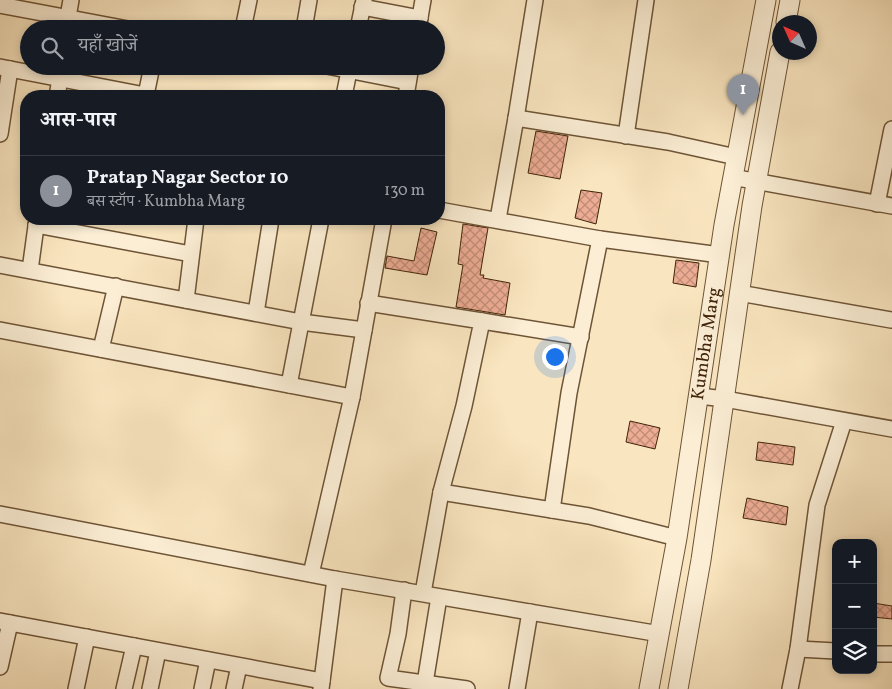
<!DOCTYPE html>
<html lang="hi">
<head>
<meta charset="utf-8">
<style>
  :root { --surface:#171b24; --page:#20242c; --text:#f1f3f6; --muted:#9ea1a6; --line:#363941; --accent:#8c9099 }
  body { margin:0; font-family:Vollkorn,"Noto Serif Devanagari",serif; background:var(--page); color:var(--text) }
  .controls { position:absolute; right:15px; bottom:15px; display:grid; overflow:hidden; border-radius:10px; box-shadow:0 2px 8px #0003 }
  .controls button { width:45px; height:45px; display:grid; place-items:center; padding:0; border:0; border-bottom:1px solid var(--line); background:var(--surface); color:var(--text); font:25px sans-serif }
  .compass { position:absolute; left:772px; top:15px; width:45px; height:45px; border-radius:50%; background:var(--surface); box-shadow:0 2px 8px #0003; rotate:315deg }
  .you { position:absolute; left:554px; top:356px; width:18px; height:18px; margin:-12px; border:4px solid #fff; border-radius:50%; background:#1a73e8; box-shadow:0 0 0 8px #1a73e833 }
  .badge { display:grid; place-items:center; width:32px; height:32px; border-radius:50%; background:var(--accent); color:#fff; font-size:16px; font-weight:700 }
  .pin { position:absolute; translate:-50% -41px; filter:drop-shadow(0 1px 2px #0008) }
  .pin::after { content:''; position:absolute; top:26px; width:18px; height:15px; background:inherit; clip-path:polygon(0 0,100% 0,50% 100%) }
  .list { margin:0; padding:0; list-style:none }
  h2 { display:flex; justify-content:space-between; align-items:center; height:65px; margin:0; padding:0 20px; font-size:21px }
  h2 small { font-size:16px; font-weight:400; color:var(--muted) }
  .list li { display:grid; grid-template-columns:32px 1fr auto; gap:15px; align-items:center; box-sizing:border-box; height:70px; padding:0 20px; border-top:1px solid var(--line) }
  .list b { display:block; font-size:19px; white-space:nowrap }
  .list p { margin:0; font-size:16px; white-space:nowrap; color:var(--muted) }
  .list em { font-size:16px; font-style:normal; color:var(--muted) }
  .icon { flex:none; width:28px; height:28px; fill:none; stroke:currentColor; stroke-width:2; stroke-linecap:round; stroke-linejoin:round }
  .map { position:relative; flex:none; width:892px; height:689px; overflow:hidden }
  .search { position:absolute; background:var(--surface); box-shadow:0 2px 8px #0003; left:20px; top:20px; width:425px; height:55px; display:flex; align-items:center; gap:12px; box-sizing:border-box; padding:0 18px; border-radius:28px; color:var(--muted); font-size:19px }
  .panel { position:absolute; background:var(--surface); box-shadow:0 2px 8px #0003; left:20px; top:90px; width:425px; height:135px; border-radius:20px }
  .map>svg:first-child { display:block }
  .building { fill:url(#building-cross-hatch); stroke:#402409 }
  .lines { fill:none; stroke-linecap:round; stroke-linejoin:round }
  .minor-casing { stroke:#6e5436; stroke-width:18 }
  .tertiary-casing { stroke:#6e5436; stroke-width:21 }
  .minor { stroke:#fbeed5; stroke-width:15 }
  .tertiary { stroke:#fbeed5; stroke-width:19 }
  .labels { text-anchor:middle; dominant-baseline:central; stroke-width:4.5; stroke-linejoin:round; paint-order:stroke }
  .street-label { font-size:18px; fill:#402409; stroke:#fbeed5 }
</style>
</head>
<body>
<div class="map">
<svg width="892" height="689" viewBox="0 0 892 689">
  <defs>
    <pattern id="building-cross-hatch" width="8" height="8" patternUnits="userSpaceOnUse" patternTransform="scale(1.25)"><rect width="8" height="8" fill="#edac94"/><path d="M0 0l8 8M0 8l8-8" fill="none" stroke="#c18c77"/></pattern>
  </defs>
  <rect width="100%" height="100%" fill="#f9e5bf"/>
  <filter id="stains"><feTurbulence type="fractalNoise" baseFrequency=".004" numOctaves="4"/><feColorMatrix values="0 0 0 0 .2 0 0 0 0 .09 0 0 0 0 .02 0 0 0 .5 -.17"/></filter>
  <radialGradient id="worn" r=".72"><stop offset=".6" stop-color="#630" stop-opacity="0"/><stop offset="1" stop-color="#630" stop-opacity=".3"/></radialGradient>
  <g class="building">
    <path d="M536 131 568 136 560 179 528 173Z"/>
    <path d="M581 190 602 193 596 224 575 218Z"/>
    <path d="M463 224 488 228 480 275H484L483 278 510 283 505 315 456 307 463 265 458 264Z"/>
    <path d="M421 228 437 232 427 275 385 268 387 256 414 261Z"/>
    <path d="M676 260 699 263 696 287 673 283Z"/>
    <path d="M630 421 660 428 655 449 626 442Z"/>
    <path d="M758 442 795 447 793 465 756 460Z"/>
    <path d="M747 498 788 507 786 525 743 518Z"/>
    <path d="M873 603 892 606V619L873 617Z"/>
  </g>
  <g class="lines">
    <defs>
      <g id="minor">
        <path d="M0 5 128 29"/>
        <path d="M362 7 420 18"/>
        <path d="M68 17 71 0"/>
        <path d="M243 29 249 0"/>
        <path d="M304 29 309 0"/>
        <path d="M358 29 364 0"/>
        <path d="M418 29 423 0"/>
        <path d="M327 66 408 82"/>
        <path d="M0 67 150 96"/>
        <path d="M146 95 152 66"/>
        <path d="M57 96 60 79"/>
        <path d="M344 96 350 66"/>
        <path d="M406 96 411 66"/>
        <path d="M516 118 535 0"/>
        <path d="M0 134 10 69"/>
        <path d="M626 136 646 0"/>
        <path d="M732 177 892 206"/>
        <path d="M877 204 892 129"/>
        <path d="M439 210 600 239"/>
        <path d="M498 219 516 118 668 142 736 157"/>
        <path d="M36 225 191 254"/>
        <path d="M0 265 301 322 364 330"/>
        <path d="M30 270 37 219"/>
        <path d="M739 293 891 320"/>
        <path d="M186 300 196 219"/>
        <path d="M368 303 482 321 464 406 441 492 589 516 677 538"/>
        <path d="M256 313 271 219"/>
        <path d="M482 321 581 337"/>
        <path d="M0 330 352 397"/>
        <path d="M101 349 116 286"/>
        <path d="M289 385 321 219"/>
        <path d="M699 396 725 399 892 429"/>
        <path d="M552 510 569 393 600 239 720 255"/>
        <path d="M0 514 335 579 660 634"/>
        <path d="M311 574 352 397 384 219"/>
        <path d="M404 590 398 634 388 678 467 689"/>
        <path d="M423 593 441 492"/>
        <path d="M0 621 322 681"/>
        <path d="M798 649 836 651"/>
        <path d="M873 654H892"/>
        <path d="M0 667 10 623"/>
        <path d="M425 683 439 597"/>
        <path d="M76 689 87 637"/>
        <path d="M124 689 134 646"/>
        <path d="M150 689 158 651"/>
        <path d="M202 689 208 660"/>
        <path d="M234 689 239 666"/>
        <path d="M321 689 335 579"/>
        <path d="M517 689 530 612"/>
        <path d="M790 689 798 649 817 505 844 421"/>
      </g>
      <g id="tertiary">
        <path d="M786 22 790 0"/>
        <path id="s1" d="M649 689 677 538 724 225 766 0"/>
        <path d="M678 689 701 560 752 206 780 52"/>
      </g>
    </defs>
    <use href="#minor" class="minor-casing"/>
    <use href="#tertiary" class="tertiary-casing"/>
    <use href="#minor" class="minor"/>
    <use href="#tertiary" class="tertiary"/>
  </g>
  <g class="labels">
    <g class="street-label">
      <text stroke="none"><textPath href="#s1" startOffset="350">Kumbha Marg</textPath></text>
    </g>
  </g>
  <rect width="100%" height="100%" filter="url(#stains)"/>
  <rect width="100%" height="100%" fill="url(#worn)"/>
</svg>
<div class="controls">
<button>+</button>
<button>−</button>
<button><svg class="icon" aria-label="layers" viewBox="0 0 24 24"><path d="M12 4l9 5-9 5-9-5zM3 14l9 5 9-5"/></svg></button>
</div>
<svg class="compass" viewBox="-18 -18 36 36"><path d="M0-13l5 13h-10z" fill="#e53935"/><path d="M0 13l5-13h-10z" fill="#9ea1a6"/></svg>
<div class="you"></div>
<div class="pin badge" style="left:743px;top:115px">1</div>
<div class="search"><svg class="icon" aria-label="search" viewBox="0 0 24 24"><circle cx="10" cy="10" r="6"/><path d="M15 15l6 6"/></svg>यहाँ खोजें</div>
<section class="panel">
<h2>आस-पास<small></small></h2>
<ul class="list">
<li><span class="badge">1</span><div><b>Pratap Nagar Sector 10</b><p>बस स्टॉप · Kumbha Marg</p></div><em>130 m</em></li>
</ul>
</section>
</div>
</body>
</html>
